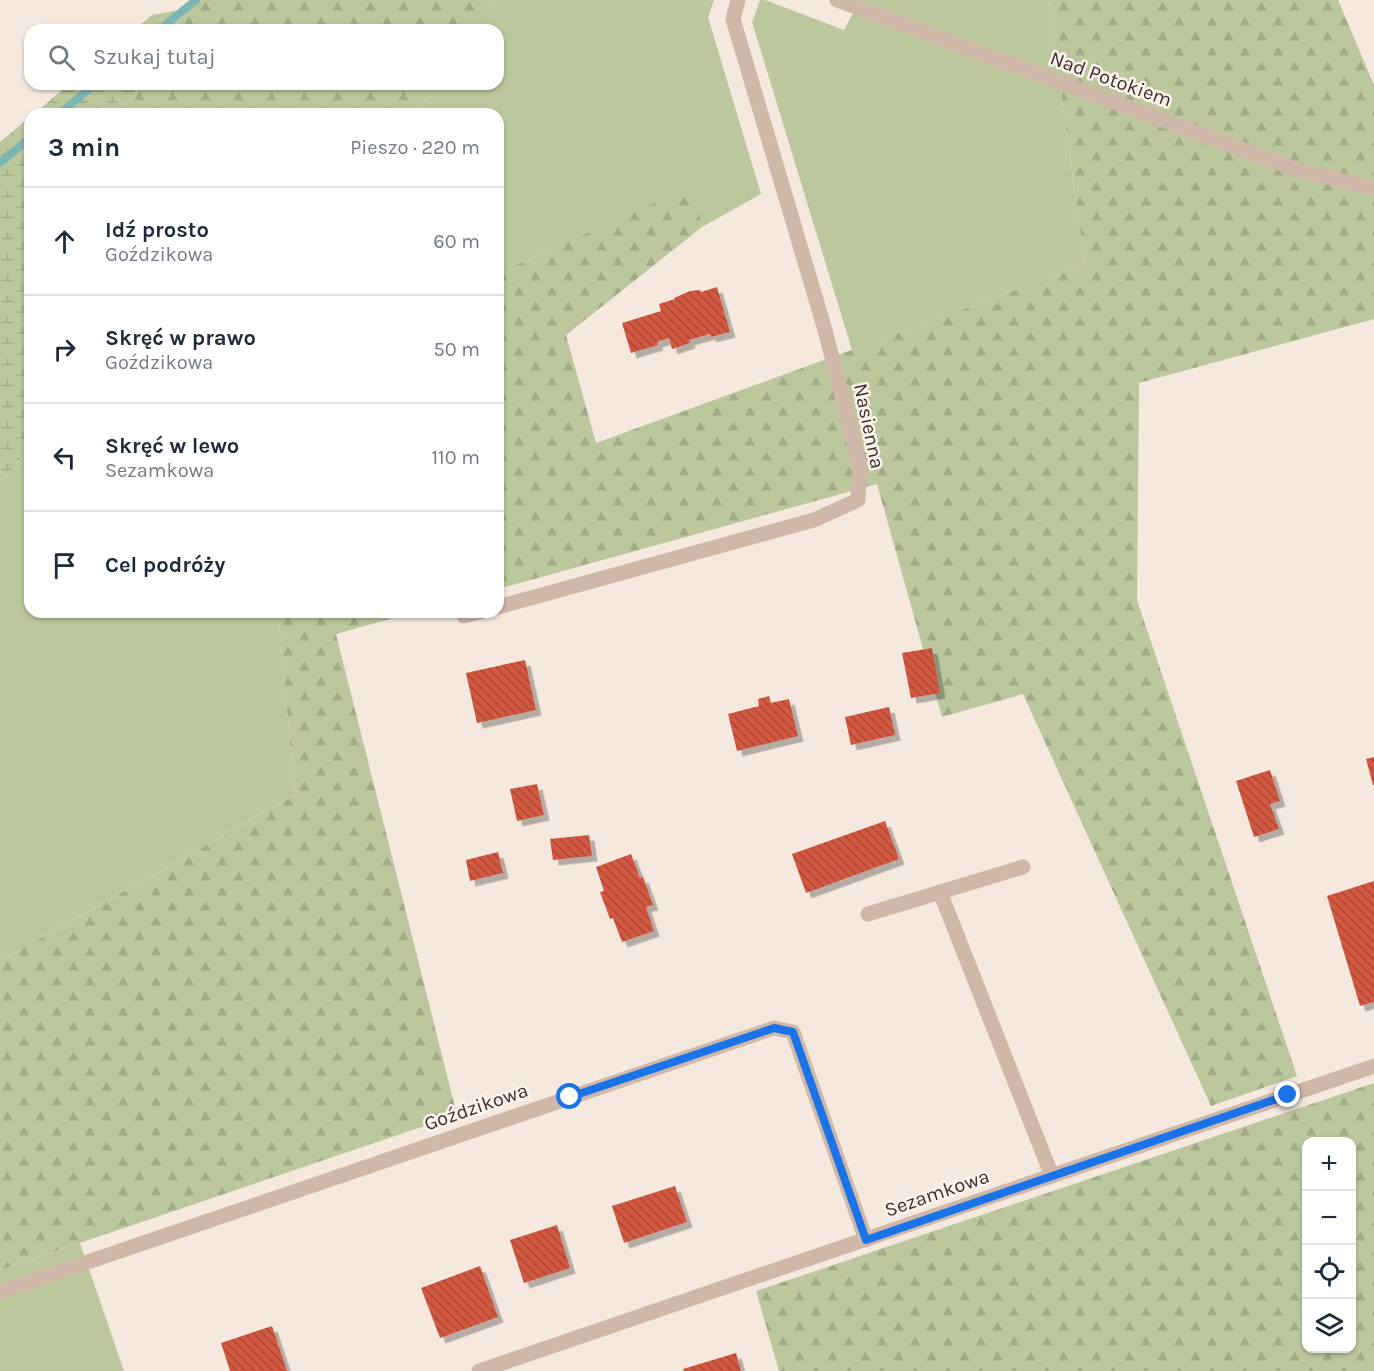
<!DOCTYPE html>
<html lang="pl">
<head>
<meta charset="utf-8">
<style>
  :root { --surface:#fff; --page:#f2f2f3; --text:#1f2937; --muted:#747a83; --line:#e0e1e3 }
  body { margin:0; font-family:Karla,sans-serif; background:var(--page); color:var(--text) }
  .controls { position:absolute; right:18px; bottom:18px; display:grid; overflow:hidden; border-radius:12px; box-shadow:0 2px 4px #0004 }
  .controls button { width:54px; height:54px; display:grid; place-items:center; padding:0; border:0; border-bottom:2px solid var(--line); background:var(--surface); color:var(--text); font:30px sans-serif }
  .stop { position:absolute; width:18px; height:18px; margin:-14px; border:4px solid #1a73e8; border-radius:50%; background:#fff }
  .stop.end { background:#1a73e8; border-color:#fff; box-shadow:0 2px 6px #0008 }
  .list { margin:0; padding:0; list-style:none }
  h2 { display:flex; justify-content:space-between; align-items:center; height:78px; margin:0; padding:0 24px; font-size:26px }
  h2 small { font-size:20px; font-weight:400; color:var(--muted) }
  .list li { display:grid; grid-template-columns:39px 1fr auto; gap:18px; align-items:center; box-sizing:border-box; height:108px; padding:0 24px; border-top:2px solid var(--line) }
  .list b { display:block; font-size:22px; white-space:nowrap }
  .list p { margin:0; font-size:20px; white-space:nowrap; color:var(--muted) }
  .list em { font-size:20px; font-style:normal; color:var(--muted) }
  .icon { flex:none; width:33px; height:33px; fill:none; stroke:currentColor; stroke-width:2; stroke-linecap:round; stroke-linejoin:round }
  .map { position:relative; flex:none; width:1374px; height:1371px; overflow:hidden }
  .search { position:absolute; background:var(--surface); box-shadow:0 2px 4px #0004; left:24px; top:24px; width:480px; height:66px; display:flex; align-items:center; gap:15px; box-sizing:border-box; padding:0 21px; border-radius:18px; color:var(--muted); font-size:22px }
  .panel { position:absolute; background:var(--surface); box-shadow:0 2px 4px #0004; left:24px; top:108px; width:480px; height:510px; border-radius:18px }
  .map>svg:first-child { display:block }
  .grass { fill:#bcc79d }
  .forest { fill:url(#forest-firs); fill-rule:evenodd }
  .wetland { fill:url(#wetland-marsh) }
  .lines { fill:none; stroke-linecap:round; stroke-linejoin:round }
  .stream { stroke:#7bb6b4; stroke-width:8 }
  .building { fill:url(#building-back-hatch); filter:url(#shadow) }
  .minor { stroke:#d0b8a9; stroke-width:15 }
  .route { stroke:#1a73e8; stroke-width:8 }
  .labels { text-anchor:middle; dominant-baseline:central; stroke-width:5; stroke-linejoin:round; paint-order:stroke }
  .street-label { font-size:20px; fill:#3c2e2a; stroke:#fcf4ed }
</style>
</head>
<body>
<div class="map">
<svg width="1374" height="1371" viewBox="0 0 1374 1371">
  <defs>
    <pattern id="forest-firs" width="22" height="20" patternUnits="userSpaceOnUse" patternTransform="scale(1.5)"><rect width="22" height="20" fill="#bcc79d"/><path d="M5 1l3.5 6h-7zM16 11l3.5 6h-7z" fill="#a2ab87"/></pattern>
    <pattern id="wetland-marsh" width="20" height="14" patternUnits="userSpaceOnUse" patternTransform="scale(1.5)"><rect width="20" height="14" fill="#bcc79d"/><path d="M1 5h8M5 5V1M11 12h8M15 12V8" fill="none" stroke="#a2ab87"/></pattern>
    <pattern id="building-back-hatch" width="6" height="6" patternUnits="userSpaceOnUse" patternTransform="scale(1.5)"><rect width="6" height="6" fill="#d25841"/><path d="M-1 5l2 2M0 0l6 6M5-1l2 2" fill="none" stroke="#ac4937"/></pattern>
    <filter id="shadow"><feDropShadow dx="5.5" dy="5.5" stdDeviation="0" flood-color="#0004"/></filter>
  </defs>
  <rect width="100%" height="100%" fill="#f5e9df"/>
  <g class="grass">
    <path d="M493 0H714L708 17 761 194 702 227 693 186 498 273V114H414L440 84H498V30H480Z"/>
    <path d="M760 0H765L844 30 860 0H1048L1085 265 852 350 752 22Z"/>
    <path d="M30 444V612H278L295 795 2 960 0 953V482L17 464Z"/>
    <path d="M80 1243 124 1371H0V1270Z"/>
  </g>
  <g class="forest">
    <path d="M198 0H493L480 30H175L185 9Z"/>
    <path d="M1048 0H1338L1374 85V319L1139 383 1137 600 1297 1076 1211 1106 1023 694 942 717 877 484 498 589V273L694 185 702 227 566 335 596 443 1085 265Z"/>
    <path d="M143 84H440L414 114H116Z"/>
    <path d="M278 612H415L336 634 457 1115 0 1270V953L2 960 295 795Z"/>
    <path d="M1374 1083V1371H779L756 1291ZM1306 1142H1352V1348H1306Z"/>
  </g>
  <g class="wetland">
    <path d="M185 9 175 30H134L152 15Z"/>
    <path d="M69 84H143L116 114H34Z"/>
    <path d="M30 117V444L17 464 0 482V142Z"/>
  </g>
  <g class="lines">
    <g class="stream">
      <path d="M159 30 196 0"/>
      <path d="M59 114 95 84"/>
      <path d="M0 163 30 138"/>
    </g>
  </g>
  <g class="building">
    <path d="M717 287 730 332 711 337 710 334 689 340 690 343 672 349 669 338 657 342 658 345 631 353 622 323 661 311 659 304 675 299 674 298 690 291 700 290 701 292Z"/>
    <path d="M932 648 940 693 911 698 902 653Z"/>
    <path d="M525 660 536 710 477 723 466 673Z"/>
    <path d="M769 696 771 703 789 699 798 736 737 751 728 714 759 706 758 699Z"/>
    <path d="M889 707 895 735 851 745 845 717Z"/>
    <path d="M1374 757V785H1373L1366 759Z"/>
    <path d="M1270 770 1280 801 1270 804 1279 829 1254 837 1236 781Z"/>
    <path d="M537 784 544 815 517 821 510 789Z"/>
    <path d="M885 821 899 859 806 893 792 854Z"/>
    <path d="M589 835 592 856 553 860 550 839Z"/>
    <path d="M498 852 503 873 470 881 466 860Z"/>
    <path d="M631 854 640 878 643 877 653 905 646 907 654 931 622 942 613 918 610 919 600 892 604 891 596 867Z"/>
    <path d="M1374 881V1002L1360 1006 1327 896Z"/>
    <path d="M675 1186 687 1222 624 1243 612 1206Z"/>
    <path d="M557 1225 570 1268 524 1283 510 1240Z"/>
    <path d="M480 1266 498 1317 440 1338 421 1288Z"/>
    <path d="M272 1326 287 1371H230L221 1343Z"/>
    <path d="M736 1353 741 1371H684L683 1369Z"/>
  </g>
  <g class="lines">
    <g class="minor">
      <path d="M837 0 1301 171 1374 188"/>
      <path d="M498 607 814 520 858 500 860 467 825 330 733 19 738 0"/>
      <path d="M464 616 480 612"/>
      <path d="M940 892 1052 1176"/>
      <path d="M868 914 1023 867"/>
      <path d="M0 1292 774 1028 793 1032 866 1240"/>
      <path d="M479 1371 1374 1066"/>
    </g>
  </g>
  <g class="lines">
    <path class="route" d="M570 1097 774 1028 793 1032 866 1240 1288 1095"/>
  </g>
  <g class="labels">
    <g class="street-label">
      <text transform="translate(1111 79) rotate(20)">Nad Potokiem</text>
      <text transform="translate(869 426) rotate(78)">Nasienna</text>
      <text transform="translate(476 1107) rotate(-19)">Goździkowa</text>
      <text transform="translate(937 1193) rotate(-19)">Sezamkowa</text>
    </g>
  </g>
</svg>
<div class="controls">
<button>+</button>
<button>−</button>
<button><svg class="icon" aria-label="locate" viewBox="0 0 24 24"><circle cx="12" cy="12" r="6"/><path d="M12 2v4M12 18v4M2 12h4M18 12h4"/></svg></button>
<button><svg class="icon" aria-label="layers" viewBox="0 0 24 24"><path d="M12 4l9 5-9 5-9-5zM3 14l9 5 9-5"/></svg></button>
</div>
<div class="stop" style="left:570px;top:1097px"></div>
<div class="stop end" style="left:1288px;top:1095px"></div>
<div class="search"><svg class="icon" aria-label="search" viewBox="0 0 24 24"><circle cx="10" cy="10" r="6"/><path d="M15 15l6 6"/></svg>Szukaj tutaj</div>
<section class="panel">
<h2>3 min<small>Pieszo · 220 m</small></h2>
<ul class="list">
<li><svg class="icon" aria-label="ahead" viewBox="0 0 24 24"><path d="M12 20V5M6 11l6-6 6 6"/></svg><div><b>Idź prosto</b><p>Goździkowa</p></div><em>60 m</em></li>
<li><svg class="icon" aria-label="right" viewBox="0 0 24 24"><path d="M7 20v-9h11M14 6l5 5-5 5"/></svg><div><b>Skręć w prawo</b><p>Goździkowa</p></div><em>50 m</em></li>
<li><svg class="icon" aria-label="left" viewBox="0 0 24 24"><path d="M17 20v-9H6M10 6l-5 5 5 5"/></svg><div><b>Skręć w lewo</b><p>Sezamkowa</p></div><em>110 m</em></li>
<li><svg class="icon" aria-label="arrive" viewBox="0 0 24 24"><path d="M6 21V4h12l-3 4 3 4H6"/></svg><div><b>Cel podróży</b></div></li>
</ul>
</section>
</div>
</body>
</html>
